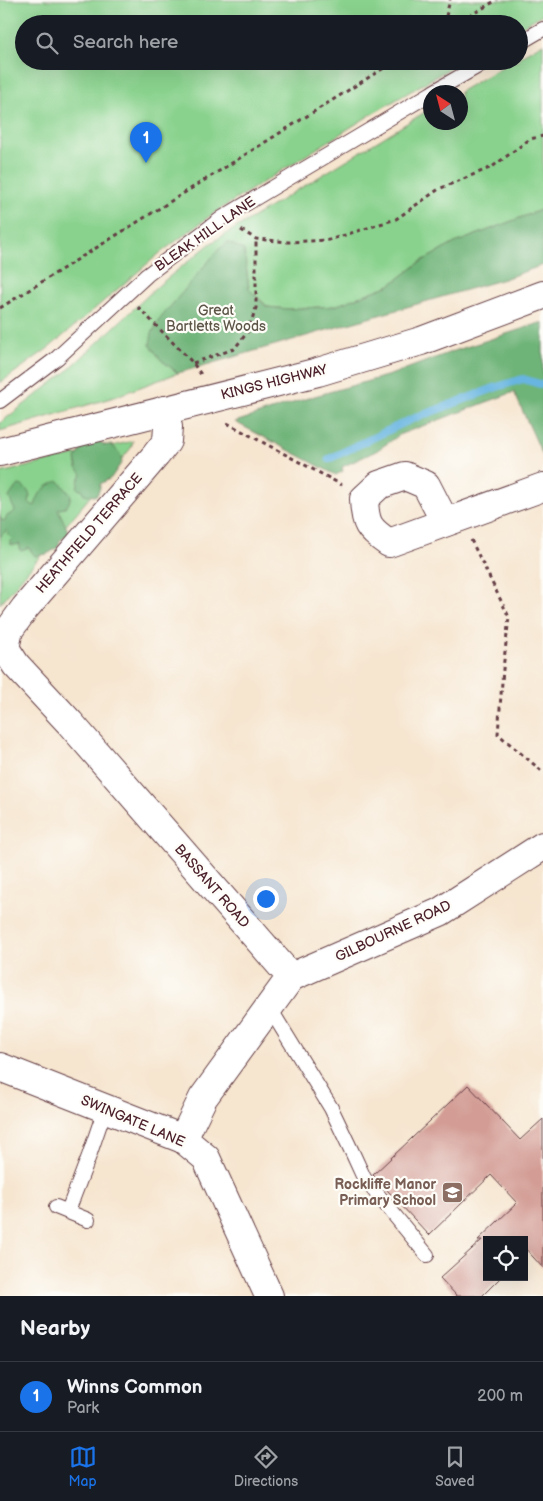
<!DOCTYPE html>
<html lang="en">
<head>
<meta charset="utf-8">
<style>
  :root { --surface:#171b24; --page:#242831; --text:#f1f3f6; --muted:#9ea1a6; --line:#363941; --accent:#1a73e8 }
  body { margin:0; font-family:"Balsamiq Sans",sans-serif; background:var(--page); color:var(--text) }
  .controls { position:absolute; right:15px; bottom:15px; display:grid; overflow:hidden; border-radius:0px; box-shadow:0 5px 20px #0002 }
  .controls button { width:45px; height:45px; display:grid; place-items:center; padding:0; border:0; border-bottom:1px solid var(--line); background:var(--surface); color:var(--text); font:25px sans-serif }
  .compass { position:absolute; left:423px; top:85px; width:45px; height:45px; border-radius:50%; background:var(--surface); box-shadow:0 5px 20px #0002; rotate:324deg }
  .you { position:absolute; left:265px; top:898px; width:18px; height:18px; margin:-12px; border:4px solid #fff; border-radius:50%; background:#1a73e8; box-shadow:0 0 0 8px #1a73e833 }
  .badge { display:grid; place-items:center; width:32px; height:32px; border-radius:50%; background:var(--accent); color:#fff; font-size:16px; font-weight:700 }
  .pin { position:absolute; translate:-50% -41px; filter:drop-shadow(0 1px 2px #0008) }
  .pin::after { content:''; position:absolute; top:26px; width:18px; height:15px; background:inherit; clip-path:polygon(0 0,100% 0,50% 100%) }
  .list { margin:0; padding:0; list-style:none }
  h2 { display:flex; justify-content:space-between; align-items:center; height:65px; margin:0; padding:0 20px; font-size:21px }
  h2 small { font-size:16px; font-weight:400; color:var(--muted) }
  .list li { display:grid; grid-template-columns:32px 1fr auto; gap:15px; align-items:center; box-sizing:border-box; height:70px; padding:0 20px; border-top:1px solid var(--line) }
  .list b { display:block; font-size:19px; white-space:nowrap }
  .list p { margin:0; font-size:16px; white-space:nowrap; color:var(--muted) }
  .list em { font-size:16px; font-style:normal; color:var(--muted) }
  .icon { flex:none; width:28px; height:28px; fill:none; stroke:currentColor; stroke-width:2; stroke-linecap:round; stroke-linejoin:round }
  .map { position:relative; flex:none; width:543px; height:1296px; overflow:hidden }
  .search { position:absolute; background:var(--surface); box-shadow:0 5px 20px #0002; left:15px; right:15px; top:15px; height:55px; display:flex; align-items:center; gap:12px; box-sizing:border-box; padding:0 18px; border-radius:28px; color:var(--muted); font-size:19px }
  .sheet { height:135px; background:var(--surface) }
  nav { display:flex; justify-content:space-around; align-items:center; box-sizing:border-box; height:70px; border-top:1px solid var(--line); background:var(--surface); font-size:14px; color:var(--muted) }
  nav a { display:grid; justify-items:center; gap:2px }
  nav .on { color:var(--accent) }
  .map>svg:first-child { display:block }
  .green { fill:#89d28d; stroke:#6a785c }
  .forest { fill:#6eb478; stroke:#5c6a52 }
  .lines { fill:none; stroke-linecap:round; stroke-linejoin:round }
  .stream { stroke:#67b5e1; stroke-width:8 }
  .building { fill:#d39d95 }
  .service-casing { stroke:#643d44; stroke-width:16 }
  .minor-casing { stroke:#643d44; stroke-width:30 }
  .tertiary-casing { stroke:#643d44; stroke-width:30 }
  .path { stroke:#643d44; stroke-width:3; stroke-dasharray:4 4; stroke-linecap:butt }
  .service { stroke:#fff; stroke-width:14 }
  .minor { stroke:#fff; stroke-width:28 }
  .tertiary { stroke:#fff; stroke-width:28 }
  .labels { text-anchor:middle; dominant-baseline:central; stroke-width:4.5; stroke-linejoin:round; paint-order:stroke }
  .street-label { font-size:14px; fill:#4a1f2b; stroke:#fdfcf7 }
  .park-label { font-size:14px; fill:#5d5548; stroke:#fdfcf7 }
  .education-label { font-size:14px; font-weight:bold; fill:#785e54; stroke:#fdfcf7; text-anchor:end }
</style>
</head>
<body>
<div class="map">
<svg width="543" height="1296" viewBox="0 0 543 1296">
  <rect width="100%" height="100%" fill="#fdfcf7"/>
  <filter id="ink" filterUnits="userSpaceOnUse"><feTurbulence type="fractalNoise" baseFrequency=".02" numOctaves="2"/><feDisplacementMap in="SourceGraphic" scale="10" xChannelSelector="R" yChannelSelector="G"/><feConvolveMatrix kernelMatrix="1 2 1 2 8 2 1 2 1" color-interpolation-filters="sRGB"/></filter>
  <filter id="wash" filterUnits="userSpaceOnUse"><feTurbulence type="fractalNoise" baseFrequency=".0096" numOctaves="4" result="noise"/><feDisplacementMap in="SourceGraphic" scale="20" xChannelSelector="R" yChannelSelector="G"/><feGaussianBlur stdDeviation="1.12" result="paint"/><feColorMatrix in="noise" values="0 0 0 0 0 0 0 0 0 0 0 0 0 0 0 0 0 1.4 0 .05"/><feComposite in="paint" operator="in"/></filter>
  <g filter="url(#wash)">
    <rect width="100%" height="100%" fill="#f6e5cf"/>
    <g class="green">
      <path d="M0 0H543V14L519 28V24H24V61H462L372 114 214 213 160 253 50 347 0 383Z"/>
      <path d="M543 43V209L455 243 422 261 390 285 335 306 288 309 268 307 249 289 244 250 161 360 178 373 111 398 0 431V423L65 373 159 285 211 243 430 109V122H460V92H459L512 61H519V57Z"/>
      <path d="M133 441 131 448 0 604V473Z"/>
    </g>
    <g class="forest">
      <path d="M543 209V265L504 279 178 373 161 360 150 345 152 333 159 320 218 250 228 242 244 250 249 289 267 307 288 309 335 306 390 285 422 261 455 243Z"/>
      <path d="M543 322V456L514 392 401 434 376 451 342 467 343 471 336 475 235 422 311 397 390 375 451 352Z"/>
      <path d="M97 439 104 445H111L115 448 120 454 122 462 111 478 100 484V488L97 495 93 496C90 494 86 496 83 493V490H80L77 488 79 479 82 474 77 468 76 458 86 442Z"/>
      <path d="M59 481 71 495 69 503 65 508 58 509 69 533 67 536 60 540 58 547 54 550 47 554 35 556 28 547 27 549 21 551 19 549 20 544 14 545 10 544V541L12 539 7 534 8 531 7 530 0 537V516L2 521 5 520 7 516 15 511 9 497 16 487 20 485C27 488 32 494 29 503L35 506C38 493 45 485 59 481Z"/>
    </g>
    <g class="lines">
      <path class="stream" d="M329 459 410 420 497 387 523 379 543 385"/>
    </g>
    <g id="blocks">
      <path class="building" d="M468 1085 520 1140 543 1119V1268L524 1247V1240H487V1277H501L482 1296H457L440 1278 482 1240H478L517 1203 491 1175 429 1235 373 1175Z"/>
    </g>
  </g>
  <g filter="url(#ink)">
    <use href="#blocks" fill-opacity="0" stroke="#643d44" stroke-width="1"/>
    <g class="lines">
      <defs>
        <g id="service">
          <path d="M519 43 543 29"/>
          <path d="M433 92 487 61"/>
          <path d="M0 401 57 358 147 275 222 218 430 94"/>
          <path d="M269 1007 331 1108 353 1154 364 1178 427 1255"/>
          <path d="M56 1207 88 1220"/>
          <path d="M68 1211 89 1156 105 1109"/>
        </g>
        <g id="minor">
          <path d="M445 522 426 485 405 476 379 485 364 499C365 524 368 529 389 543L543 487"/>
          <path d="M5 648 16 665 70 723 291 977 203 1098 183 1139"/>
          <path d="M0 653 5 648 9 630 25 608 156 455 167 441 168 427 164 410"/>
          <path d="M291 977 440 912 543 846"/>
        </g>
        <g id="tertiary">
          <path d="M0 452 318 372 421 341 543 295"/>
          <path d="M0 1067 183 1139 206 1158 269 1296"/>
        </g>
      </defs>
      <use href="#service" class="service-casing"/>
      <use href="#minor" class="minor-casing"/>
      <use href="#tertiary" class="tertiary-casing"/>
      <g class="path">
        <path d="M444 24 450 0"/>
        <path d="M455 24 497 0"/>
        <path d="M241 230 256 239 288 242 329 240 396 219 439 189 492 167 530 139 543 136"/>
        <path d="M138 307 193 363 202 376"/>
        <path d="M0 308 395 61"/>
        <path d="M193 363 234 349 247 333 256 308V239"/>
        <path d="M227 423 342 485"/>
        <path d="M471 540 509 617 503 669 498 734 543 772"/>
      </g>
      <use href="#service" class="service"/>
      <use href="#minor" class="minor"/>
      <use href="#tertiary" class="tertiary"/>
    </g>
  </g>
  <defs>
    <symbol id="school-square" viewBox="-11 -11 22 22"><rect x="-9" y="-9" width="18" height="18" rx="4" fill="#8d6e63" stroke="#fdfcf7"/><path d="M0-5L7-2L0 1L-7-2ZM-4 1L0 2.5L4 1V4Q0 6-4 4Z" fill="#fff"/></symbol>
  </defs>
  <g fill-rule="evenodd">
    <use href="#school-square" x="440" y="1180" width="25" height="25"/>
  </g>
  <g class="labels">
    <g class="street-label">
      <text transform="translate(205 234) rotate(-35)">BLEAK HILL LANE</text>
      <text transform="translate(274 382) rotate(-14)">KINGS HIGHWAY</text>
      <text transform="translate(89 533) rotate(-49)">HEATHFIELD TERRACE</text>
      <text transform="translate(212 886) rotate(49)">BASSANT ROAD</text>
      <text transform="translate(393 931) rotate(-25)">GILBOURNE ROAD</text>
      <text transform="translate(133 1121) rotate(23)">SWINGATE LANE</text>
    </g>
    <g class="park-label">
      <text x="216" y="310">Great<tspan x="216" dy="16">Bartletts Woods</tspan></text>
    </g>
    <g class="education-label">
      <text x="436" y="1184">Rockliffe Manor<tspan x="436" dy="16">Primary School</tspan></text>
    </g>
  </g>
</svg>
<div class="controls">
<button><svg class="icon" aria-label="locate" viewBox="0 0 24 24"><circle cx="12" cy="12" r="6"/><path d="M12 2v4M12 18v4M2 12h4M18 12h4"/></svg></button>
</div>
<svg class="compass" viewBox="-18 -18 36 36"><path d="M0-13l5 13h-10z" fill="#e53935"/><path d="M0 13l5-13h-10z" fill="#9ea1a6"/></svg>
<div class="you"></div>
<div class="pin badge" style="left:146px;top:163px">1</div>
<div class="search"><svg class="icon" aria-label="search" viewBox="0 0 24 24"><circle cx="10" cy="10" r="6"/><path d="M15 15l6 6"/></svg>Search here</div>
</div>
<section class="sheet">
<h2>Nearby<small></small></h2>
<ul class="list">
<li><span class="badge">1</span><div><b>Winns Common</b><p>Park</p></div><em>200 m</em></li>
</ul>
</section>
<nav>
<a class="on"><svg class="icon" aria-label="map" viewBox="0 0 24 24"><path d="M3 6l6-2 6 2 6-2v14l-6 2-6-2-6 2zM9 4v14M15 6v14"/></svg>Map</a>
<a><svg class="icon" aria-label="directions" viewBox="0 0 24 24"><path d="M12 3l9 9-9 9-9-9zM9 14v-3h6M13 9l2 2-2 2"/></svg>Directions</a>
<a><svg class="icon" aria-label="saved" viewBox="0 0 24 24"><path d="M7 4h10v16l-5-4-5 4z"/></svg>Saved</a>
</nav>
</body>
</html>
